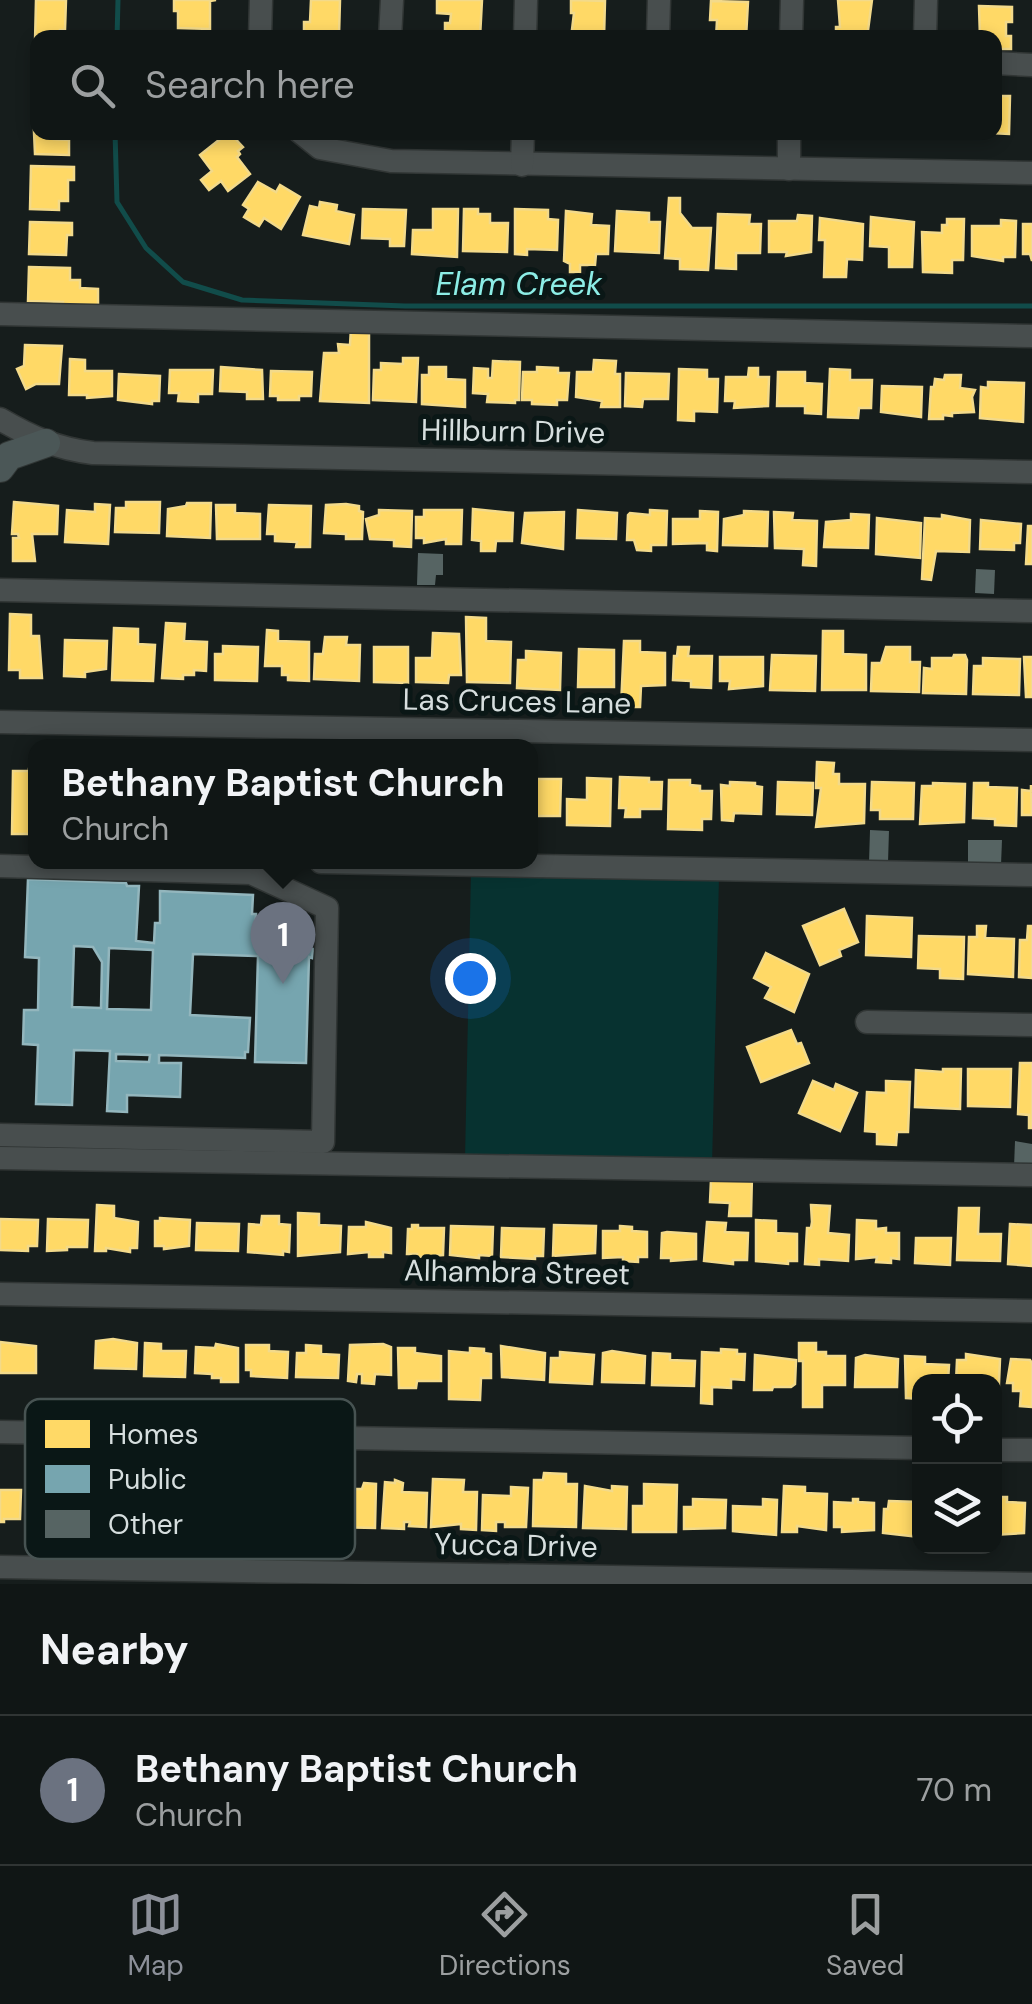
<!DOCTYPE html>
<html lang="en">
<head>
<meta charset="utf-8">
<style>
  :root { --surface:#101615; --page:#1e2322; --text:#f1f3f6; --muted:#9c9fa0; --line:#303534; --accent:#8c9099 }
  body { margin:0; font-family:"DM Sans",sans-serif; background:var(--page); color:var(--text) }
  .controls { position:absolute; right:30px; bottom:30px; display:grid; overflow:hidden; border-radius:20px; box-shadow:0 5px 15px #0003 }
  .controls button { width:90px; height:90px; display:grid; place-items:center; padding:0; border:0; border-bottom:2px solid var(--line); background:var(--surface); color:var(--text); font:50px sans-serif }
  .you { position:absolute; left:470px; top:978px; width:35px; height:35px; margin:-25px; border:8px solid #fff; border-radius:50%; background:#1a73e8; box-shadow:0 0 0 15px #1a73e833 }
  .badge { display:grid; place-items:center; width:65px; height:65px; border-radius:50%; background:var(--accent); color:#fff; font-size:32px; font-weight:700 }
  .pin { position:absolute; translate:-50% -82px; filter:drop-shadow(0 2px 5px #0008) }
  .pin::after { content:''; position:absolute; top:52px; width:35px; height:30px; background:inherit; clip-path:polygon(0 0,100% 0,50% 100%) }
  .popup { position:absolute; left:28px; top:739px; width:510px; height:130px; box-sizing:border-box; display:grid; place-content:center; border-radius:20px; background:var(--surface); filter:drop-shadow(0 2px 8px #0005); font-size:32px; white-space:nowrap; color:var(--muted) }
  .popup b { font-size:38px; color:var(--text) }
  .popup::after { content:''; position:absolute; left:50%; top:100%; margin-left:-20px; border:20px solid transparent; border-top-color:var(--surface) }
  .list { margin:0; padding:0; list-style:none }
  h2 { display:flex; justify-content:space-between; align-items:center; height:130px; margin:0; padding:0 40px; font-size:42px }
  h2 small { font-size:32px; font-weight:400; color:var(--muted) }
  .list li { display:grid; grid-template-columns:65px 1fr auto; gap:30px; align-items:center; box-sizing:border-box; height:150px; padding:0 40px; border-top:2px solid var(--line) }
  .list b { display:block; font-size:38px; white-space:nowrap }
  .list p { margin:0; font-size:32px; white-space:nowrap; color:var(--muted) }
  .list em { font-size:32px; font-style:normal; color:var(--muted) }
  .icon { flex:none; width:55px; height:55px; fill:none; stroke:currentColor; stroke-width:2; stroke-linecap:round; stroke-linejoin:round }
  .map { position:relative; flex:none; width:1032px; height:1584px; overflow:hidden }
  .search { position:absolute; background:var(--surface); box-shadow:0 5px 15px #0003; left:30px; right:30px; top:30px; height:110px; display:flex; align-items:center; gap:25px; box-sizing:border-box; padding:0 35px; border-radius:20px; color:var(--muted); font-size:38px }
  .sheet { height:280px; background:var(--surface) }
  nav { display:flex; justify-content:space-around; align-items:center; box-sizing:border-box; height:140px; border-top:2px solid var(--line); background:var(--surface); font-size:28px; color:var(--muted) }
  nav a { display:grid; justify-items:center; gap:5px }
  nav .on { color:var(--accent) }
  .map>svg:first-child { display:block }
  .green { fill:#073230 }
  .homes { fill:#ffd966; stroke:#f3da8a; stroke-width:2.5 }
  .public { fill:#76a5af; stroke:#93b6bd; stroke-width:2.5; fill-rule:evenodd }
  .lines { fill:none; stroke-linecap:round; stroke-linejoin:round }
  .stream { stroke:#114c4a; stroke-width:5 }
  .building { fill:#566463 }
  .minor-casing { stroke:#313635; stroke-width:25 }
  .major-casing { stroke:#313635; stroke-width:30 }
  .minor { stroke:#484e4e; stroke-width:22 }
  .major { stroke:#4b5757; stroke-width:28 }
  .labels { text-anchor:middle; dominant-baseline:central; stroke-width:10; stroke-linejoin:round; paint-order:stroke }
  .street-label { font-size:30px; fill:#d6dede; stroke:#0a1716 }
  .water-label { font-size:32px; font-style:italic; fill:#8cede6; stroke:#0a1716 }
  .key { fill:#0a1716; stroke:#475352; stroke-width:2.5 }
  .key-label { font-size:28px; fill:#d6dede }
</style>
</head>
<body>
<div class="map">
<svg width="1032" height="1584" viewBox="0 0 1032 1584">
  <rect width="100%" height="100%" fill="#161d1c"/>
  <path class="green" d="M471 871 719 877 712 1166 465 1160Z"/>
  <g class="homes">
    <path d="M36 0H66L65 30H60V38H38L35 42Z"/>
    <path d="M174 0H216L210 1V29L178 28V11H174Z"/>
    <path d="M311 0H340L339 36 304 35V22H310Z"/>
    <path d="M437 0H482L480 38H450V32H445V23H450L451 14 437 13Z"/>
    <path d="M571 0 605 1 604 38H571L574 13H571Z"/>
    <path d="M838 0H872L867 38H836V27H840Z"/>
    <path d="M711 1 748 2 746 38H716L717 20H710Z"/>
    <path d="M979 6 1012 7V22H1006V36H1011V49H994V38H980Z"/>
    <path d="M174 32 213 33V38H174Z"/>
    <rect x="33" y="62" width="5" height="36"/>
    <path d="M994 96H1010L1009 134 989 133 994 132Z"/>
    <path d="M33 110H38V132H55L54 139 69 140V155L35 154Z"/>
    <path d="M229 132 243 147 238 151 240 154 237 157 250 174 228 191 221 181 209 190 201 180 212 171 200 155Z"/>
    <path d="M31 166 74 167V180H68V201H59V210L30 209Z"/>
    <path d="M258 182 276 192 280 185 300 197 281 229 264 218 259 226 244 217 249 209 243 205Z"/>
    <path d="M669 198H680V213L692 228H711L708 270 680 269V259L665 258Z"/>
    <path d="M320 202 337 205 336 211 354 215 349 244 303 235 310 206 319 208Z"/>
    <path d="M363 209 406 210 404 246H390V239L362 238Z"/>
    <path d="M433 209H458L457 257 412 254 413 230H433Z"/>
    <path d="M464 209H478V214H490V223H508L507 252 463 251Z"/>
    <path d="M515 209 548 210V219L558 220 557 250 527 249V255L515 254Z"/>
    <path d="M566 211 592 214 591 225 609 226 608 254H596L595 265H580V272H570V264L564 261Z"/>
    <path d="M617 211 649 213V222H660L659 253 615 251Z"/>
    <path d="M718 214 750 215 749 224H761L760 253H736V269L716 268Z"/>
    <path d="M798 215 812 216 811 252 786 256 787 252H769V221H797Z"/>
    <path d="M871 217 914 222 912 267H889V247L870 246Z"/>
    <path d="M820 218 863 224 862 260 847 259 846 277H824L825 240H819Z"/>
    <path d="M947 219H964L963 260H952V273L923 272 922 232 942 233V225H947Z"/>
    <path d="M1001 220 1016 221 1015 257H1003V261L972 256V226H1001Z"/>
    <path d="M30 222 72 223V235H67L66 255 29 254Z"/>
    <path d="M1023 224H1032V261L1030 254H1023Z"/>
    <path d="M29 267 70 268V280H80V288L98 289V308L63 309V302L28 301Z"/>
    <path d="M351 328H369V403L320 401 324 353H339L338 344 350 345Z"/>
    <path d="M25 345 62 346 59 384H36L26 389 17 369 24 366Z"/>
    <path d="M403 358H418L416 402 373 400 374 370H381V363L403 364Z"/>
    <path d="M70 359 85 360V371H112V396L87 398V395H69Z"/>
    <path d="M594 360 616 361 615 374H620V407H601L602 401 576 397 577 372H593Z"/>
    <path d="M493 361 520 362 519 400H515V403L487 402 488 394 473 393 474 368 488 369V378H492Z"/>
    <path d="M221 367 262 370 263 399H247V392L220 391Z"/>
    <path d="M429 367H446V379L465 380V407L422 404V375H429Z"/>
    <path d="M537 367 558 368V373H569L567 400H557V405L532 404V400H522L523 372H537Z"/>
    <path d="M749 368H758V377H769L768 406 734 408 735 401H725L726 377H748Z"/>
    <path d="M679 369 707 370V379H718L717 412 694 411V421L678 420Z"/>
    <path d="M830 369 850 370V380H872L871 408H859L858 418 828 417Z"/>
    <path d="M170 370H213L212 394H198V402L178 401 179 393H169Z"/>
    <path d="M271 371 312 372 311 396H299V400H278V396H270Z"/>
    <path d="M778 372H805V383L822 384 821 414 805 413V406H777Z"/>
    <path d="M626 373 669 374 668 399H643L642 407 625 406Z"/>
    <path d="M119 374 160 376 159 401H152V404L118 400Z"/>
    <path d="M945 375H961L960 388 975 390 972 397 974 412 952 413V416L943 415V419H929L931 387H934L935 379 944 380Z"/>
    <path d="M988 382 1024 383 1023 422 980 418 981 387 988 388Z"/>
    <path d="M882 386 922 387 921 417 881 412Z"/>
    <path d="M14 502 58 506 57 534H32L35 561H13V538H19L18 534H12Z"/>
    <path d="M126 502H160L159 533 115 532 116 508H126Z"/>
    <path d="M187 503H211L210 538 167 536 168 509 186 506Z"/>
    <path d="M95 504 110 505 108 544 65 542 67 510 95 512Z"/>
    <path d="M346 504 359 506V511L363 512 362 539H346V534L324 533 326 505Z"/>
    <path d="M216 505H235V513L260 514V539H217Z"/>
    <path d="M269 505 311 506 310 547H296L297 542 275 541V534H267Z"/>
    <path d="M473 509 513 513 512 541H496L495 551H481V541L472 540Z"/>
    <path d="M379 510 412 511 411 547 394 546V540L370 539 366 519 379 515Z"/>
    <path d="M424 510H462L461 544H446V539L424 543V538H416V517H424Z"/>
    <path d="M578 510 617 513 616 539 577 538Z"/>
    <path d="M650 510 667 511 666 545H651V551L637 550 634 540H627L628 515 630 513 650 515Z"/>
    <path d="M700 511 718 512 717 551 707 550V543L673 544V519H700Z"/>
    <path d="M744 511 768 512 767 546 723 545 724 519 744 515Z"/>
    <path d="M564 512 563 549 522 543 525 513Z"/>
    <path d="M774 512 793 513 792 520 817 521 816 566 803 565 804 549 775 548Z"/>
    <path d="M851 514 869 515 868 548 824 547 826 522 851 520Z"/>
    <path d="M942 515 970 520 969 552 936 551 931 580 922 579 925 518 942 519Z"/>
    <path d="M877 518 921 523 920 558 876 554Z"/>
    <path d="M981 520 1021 524 1020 543H1014V550L980 549Z"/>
    <path d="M1028 526H1032V564H1026Z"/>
    <path d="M10 614 31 615V636H39L42 678H20V670H9Z"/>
    <path d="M466 617 486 618V641L511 642 510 683 467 682Z"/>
    <path d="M166 623 185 624 184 641 207 642 206 671 194 670V675H183V679L162 678Z"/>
    <path d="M114 628 138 629V644L155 645 153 681 112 680Z"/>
    <path d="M267 630 278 631V641L309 642V681L288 680V675H282V666H265Z"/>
    <path d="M823 631H843V654L866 655V690H822Z"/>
    <path d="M433 633 459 634 461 675H449L448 683 416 682V658H432Z"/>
    <path d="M325 637H347L346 645H360L359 681 314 679 315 654H323Z"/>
    <path d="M65 640 107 641 106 669 85 672V677L64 676Z"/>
    <path d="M624 641H640V652L665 653V685L641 686 640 707H621Z"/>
    <path d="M223 646 258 647 257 681 215 680V654H223Z"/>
    <path d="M374 647H408V683L374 682Z"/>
    <path d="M678 647H689L688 656H712L711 688 691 687V681L673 680 674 656H677Z"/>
    <path d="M886 647H910V662H920L919 692 871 691 872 663H881Z"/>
    <path d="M579 649 614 650V687H578Z"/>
    <path d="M526 651 561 653 560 690 517 688 518 660H526Z"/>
    <path d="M772 655 816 656 815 691 770 690Z"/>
    <path d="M954 655H965L967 660 966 694 923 693 924 668 932 669V658H953Z"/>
    <path d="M720 657H763V686L729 689 730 681H720Z"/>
    <path d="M1024 657H1032V697H1026Z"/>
    <path d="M983 658 1020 659 1019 695 973 694 974 666H983Z"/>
    <path d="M817 762 834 763 833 774H839V784H865L864 823 816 827 821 788H816Z"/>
    <path d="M29 769H36L35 834H12L13 771H29Z"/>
    <path d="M620 777 649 778V782H662L661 809H640V817H625L626 808H619Z"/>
    <path d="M587 778 611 779 610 826 567 825V799L587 800Z"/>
    <path d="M530 779H561L560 816H530Z"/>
    <path d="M669 780H690V785L700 786V791H712L711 819H702V830L668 829Z"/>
    <path d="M730 782 755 783V786L762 787 761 814 734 813 733 821 722 820 721 785 730 786Z"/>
    <path d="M778 782 813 783 812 815 777 814Z"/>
    <path d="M872 782 914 783 913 819H880V810H871Z"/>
    <path d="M933 783 965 784 964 822 920 824 922 786H933Z"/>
    <path d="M974 783H988V787L1017 788 1016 826 995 825V819L973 818Z"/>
    <path d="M1031 785 1032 815H1022V790L1031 791Z"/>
    <path d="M844 909 858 942 839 950 841 956 820 965 803 926Z"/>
    <path d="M867 916 912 918 911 957 866 955Z"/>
    <path d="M977 926H986L985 938 1014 939 1013 977 968 974 969 937H977Z"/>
    <path d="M1028 926H1032V978L1019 977 1020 940H1027Z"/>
    <path d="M919 936 964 937 963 979 940 978V969L918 968Z"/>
    <path d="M766 953 809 974 794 1012 765 998 771 987 754 978Z"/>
    <path d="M791 1030 797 1044 801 1043 809 1063 761 1082 747 1047Z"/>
    <path d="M1020 1063H1032V1128H1029V1115L1018 1114Z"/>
    <path d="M943 1069H961L960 1109 915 1107 916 1070 943 1072Z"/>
    <path d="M968 1069H1011L1010 1107 968 1106Z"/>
    <path d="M813 1081 834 1090 836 1084 857 1093 840 1131 799 1113Z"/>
    <path d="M886 1081 910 1082 908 1132H897L896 1145 877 1144V1132L865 1131 867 1092 886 1093Z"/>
    <path d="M752 1175 751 1216H729L730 1203 710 1202 711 1180Z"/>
    <path d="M97 1205 114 1206V1218L138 1222 137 1248H130V1252L106 1248V1251H95Z"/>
    <path d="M811 1205 830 1206 828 1233 849 1235 848 1261 819 1259V1265L805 1264 807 1228H811L812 1222Z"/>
    <path d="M959 1208H979L978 1234H1001L1000 1261 957 1260Z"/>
    <path d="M298 1213 319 1214V1225L341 1226 340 1252 298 1256Z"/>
    <path d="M262 1216H279V1224L290 1225 289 1252 283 1251V1255L248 1252 249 1224 261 1225Z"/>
    <path d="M160 1218 190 1220 189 1246 164 1249V1246H155V1221H160Z"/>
    <path d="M0 1219 38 1220 37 1246H28V1251L0 1250Z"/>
    <path d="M48 1219 88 1220 87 1247H67V1250L47 1251Z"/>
    <path d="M756 1220 776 1221V1233L797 1234V1261H788V1264L756 1261Z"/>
    <path d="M857 1220 876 1221V1229L886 1228V1233H899V1259L891 1258V1263L876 1262 877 1257 856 1259Z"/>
    <path d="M366 1222 391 1228V1253L383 1252V1257H369V1252L348 1254 349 1227H366Z"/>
    <path d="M707 1222 726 1223 725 1232 748 1233 747 1260H733V1264L704 1261Z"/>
    <path d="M197 1223 239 1224 238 1251 196 1250Z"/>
    <path d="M1010 1224 1031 1225 1032 1266 1008 1264Z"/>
    <path d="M412 1225H418V1228H444L443 1255 417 1257V1254H407L408 1229H412Z"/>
    <path d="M554 1225 596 1226 595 1253 553 1256Z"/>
    <path d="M451 1226 493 1227 492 1256 479 1255V1258L450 1255Z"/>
    <path d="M620 1226 632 1227V1231L647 1232V1257H638V1262L623 1261V1257L603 1258V1231H620Z"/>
    <path d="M502 1228 544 1229 543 1256H535V1259L501 1257Z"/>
    <path d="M667 1232 696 1234V1259L671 1261V1258H661L662 1233Z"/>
    <path d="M916 1238H951L950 1265 915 1263Z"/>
    <path d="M113 1339 137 1343 136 1369 95 1368 96 1341Z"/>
    <path d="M0 1342 36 1346V1373H0Z"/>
    <path d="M145 1343 161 1344V1351H186L185 1377 144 1376Z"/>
    <path d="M799 1343H816V1352H826V1356H845V1385H822V1407H803V1361H799Z"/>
    <path d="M216 1344 238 1348V1382H221V1378H212V1374L195 1373 196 1347 215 1348Z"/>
    <path d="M383 1344 391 1347V1375L375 1374 374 1384 362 1383V1374H357L356 1382 348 1381 350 1345Z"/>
    <path d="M246 1345H269V1351L288 1352 287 1378 251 1376V1370H246Z"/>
    <path d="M306 1345 321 1346V1354L339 1355 338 1378 296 1377 297 1353H306Z"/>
    <path d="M501 1346 545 1353 544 1380 502 1377Z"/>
    <path d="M398 1348H415V1353L441 1356V1381H417L416 1388H399Z"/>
    <path d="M470 1348 484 1349V1353L491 1354V1378H481L480 1400 449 1399V1351L470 1353Z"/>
    <path d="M721 1349 737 1350V1354H745L744 1380 731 1379V1388L712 1387V1404L701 1403 702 1352 721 1353Z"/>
    <path d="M612 1351 645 1356 644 1383 602 1382 603 1353Z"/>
    <path d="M560 1352 594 1355 592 1384 550 1382 551 1358H560Z"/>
    <path d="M653 1353 670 1354V1360L695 1361 694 1386 652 1385Z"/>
    <path d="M966 1354 1000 1359 998 1408H994V1382H956L957 1360H966Z"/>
    <path d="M755 1355 796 1360 795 1384 791 1387H773L772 1390H754Z"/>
    <path d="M865 1355 898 1359 897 1387H855L856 1358Z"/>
    <path d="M905 1356 925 1357V1364L949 1365 948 1382H920V1399L906 1398Z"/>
    <path d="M1011 1359 1030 1360 1032 1363V1407L1020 1406 1021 1391H1013V1383H1007Z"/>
    <path d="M544 1473 566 1474V1484H577L576 1527 533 1526 534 1480H543Z"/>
    <path d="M133 1474 156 1475V1490H176L175 1520H162V1523L133 1520Z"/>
    <path d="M184 1479 210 1480V1488H227L226 1525 201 1524 194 1522V1516H185V1522H180Z"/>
    <path d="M433 1479 464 1480 463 1492H477L476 1530 461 1529V1524L431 1527Z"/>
    <path d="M395 1480 403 1483 402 1492 427 1493 426 1527 409 1526 410 1522H404V1529L382 1528 385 1482 395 1483Z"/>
    <path d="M262 1482H276L275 1526 232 1524 233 1501H241V1486L262 1487Z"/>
    <path d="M364 1483 376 1484 375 1528 332 1527 333 1503H341L342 1489H362Z"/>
    <path d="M644 1484 677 1485 676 1532H633V1506H644Z"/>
    <path d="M289 1485H323V1523H288Z"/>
    <path d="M585 1486 612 1491V1486L627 1487 626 1529 583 1528Z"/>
    <path d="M784 1486 805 1487V1493L827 1494 826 1530 797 1526V1532H782Z"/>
    <path d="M511 1487 528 1488 526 1527H505V1522H496V1531L482 1530 483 1495 511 1496Z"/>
    <path d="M0 1490H21L20 1519H4V1522H0Z"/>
    <path d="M82 1490 124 1491V1519H97L96 1523H81Z"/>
    <path d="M36 1491 76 1492V1523L35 1519Z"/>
    <path d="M994 1497H1007V1502L1025 1503 1024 1533 994 1535Z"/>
    <path d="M693 1499 726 1500 725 1528 684 1529V1507H693Z"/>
    <path d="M763 1499 777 1500 776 1535 733 1531V1506L763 1507Z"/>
    <path d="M853 1499H858V1502L874 1503V1530L842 1532V1527H834V1502L853 1503Z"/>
    <path d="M889 1501 920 1502V1537L883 1533 884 1509H888Z"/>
  </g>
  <path class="public" d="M28 879 126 883 127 886H139L136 941 154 943 155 923H160V891L253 895 252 914H256L255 928H262L261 947 313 949 312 958 309 957 306 1063 255 1062 258 956 193 954 190 1015 250 1018 248 1052H245V1058L159 1055V1063H181L180 1097 127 1095V1112L107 1111 110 1051 74 1050 72 1105 36 1104 38 1045 23 1044 24 1010H38L39 958 25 957ZM74 946 93 947 102 962 101 1008 72 1007ZM109 948 153 950 151 1010 107 1009ZM116 1054 150 1055 149 1062 116 1061Z"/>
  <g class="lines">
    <g class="stream">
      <path d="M117 38 118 0"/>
      <path d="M115 132 117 202 146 248 183 282 242 300 405 306H1032"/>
    </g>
  </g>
  <g class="building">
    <path d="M418 553 443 554V575H436L435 585H417Z"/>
    <path d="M976 569 995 570 994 594 975 593Z"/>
    <path d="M870 830 889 831 888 862H869Z"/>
    <path d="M968 840H1002L1001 865 968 864Z"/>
    <path d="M1015 1141 1032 1144V1168L1014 1167Z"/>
  </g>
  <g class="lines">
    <defs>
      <g id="minor">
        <path d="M260 38 261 0"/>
        <path d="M390 38 392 0"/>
        <path d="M525 38 526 0"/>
        <path d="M658 38 659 0"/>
        <path d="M791 38 792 0"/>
        <path d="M925 38 926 0"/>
        <path d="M994 63 1032 65"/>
        <path d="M300 132 320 148 391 161 1032 173"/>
        <path d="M522 165 523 132"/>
        <path d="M789 169V132"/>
        <path d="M0 314 1032 336"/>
        <path d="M0 419C31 437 58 449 93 453L1032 472"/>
        <path d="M0 590 1032 611"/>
        <path d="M0 722 1032 740"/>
        <path d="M321 862 1032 875"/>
        <path d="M0 866 251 873 327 908 323 1142 0 1135"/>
        <path d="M867 1022 1032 1025"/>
        <path d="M0 1158 1032 1175"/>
        <path d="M0 1294 1032 1311"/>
        <path d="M0 1432 920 1448"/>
        <path d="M994 1450H1032"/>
        <path d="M0 1567 1032 1584"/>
      </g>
      <path id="major" d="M0 468 9 456 46 443"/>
    </defs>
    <use href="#minor" class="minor-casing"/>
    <use href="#major" class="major-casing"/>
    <use href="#minor" class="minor"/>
    <use href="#major" class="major"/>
  </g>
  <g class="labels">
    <g class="street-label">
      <text transform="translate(513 431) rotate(1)">Hillburn Drive</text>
      <text transform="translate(517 701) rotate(1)">Las Cruces Lane</text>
      <text transform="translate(517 1272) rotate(1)">Alhambra Street</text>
      <text transform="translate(516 1545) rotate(1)">Yucca Drive</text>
    </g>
    <g class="water-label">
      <text x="519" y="284">Elam Creek</text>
    </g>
  </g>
  <rect x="25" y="1399" width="330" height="160" rx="15" class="key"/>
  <rect x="45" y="1420" width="45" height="28" fill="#ffd966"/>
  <rect x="45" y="1465" width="45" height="28" fill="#76a5af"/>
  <rect x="45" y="1510" width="45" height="28" fill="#566463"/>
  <g class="key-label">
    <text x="108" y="1444">Homes</text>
    <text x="108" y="1489">Public</text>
    <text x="108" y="1534">Other</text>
  </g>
</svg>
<div class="controls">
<button><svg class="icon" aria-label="locate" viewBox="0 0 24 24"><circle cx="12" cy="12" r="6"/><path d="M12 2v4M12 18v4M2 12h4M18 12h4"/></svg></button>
<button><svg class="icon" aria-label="layers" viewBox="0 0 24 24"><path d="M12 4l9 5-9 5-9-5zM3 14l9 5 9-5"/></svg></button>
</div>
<div class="you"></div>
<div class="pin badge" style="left:283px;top:984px;background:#6b7280">1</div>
<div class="popup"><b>Bethany Baptist Church</b>Church</div>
<div class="search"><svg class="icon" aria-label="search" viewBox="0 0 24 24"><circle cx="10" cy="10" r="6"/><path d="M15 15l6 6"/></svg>Search here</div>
</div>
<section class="sheet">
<h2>Nearby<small></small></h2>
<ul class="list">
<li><span class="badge" style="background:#6b7280">1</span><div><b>Bethany Baptist Church</b><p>Church</p></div><em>70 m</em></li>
</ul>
</section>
<nav>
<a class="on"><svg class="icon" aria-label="map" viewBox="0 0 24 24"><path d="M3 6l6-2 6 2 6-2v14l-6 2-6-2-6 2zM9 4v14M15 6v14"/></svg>Map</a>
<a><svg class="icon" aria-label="directions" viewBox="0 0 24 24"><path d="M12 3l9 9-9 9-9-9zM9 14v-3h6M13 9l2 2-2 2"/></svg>Directions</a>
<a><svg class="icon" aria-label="saved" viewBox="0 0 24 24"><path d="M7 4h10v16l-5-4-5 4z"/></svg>Saved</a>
</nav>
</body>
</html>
